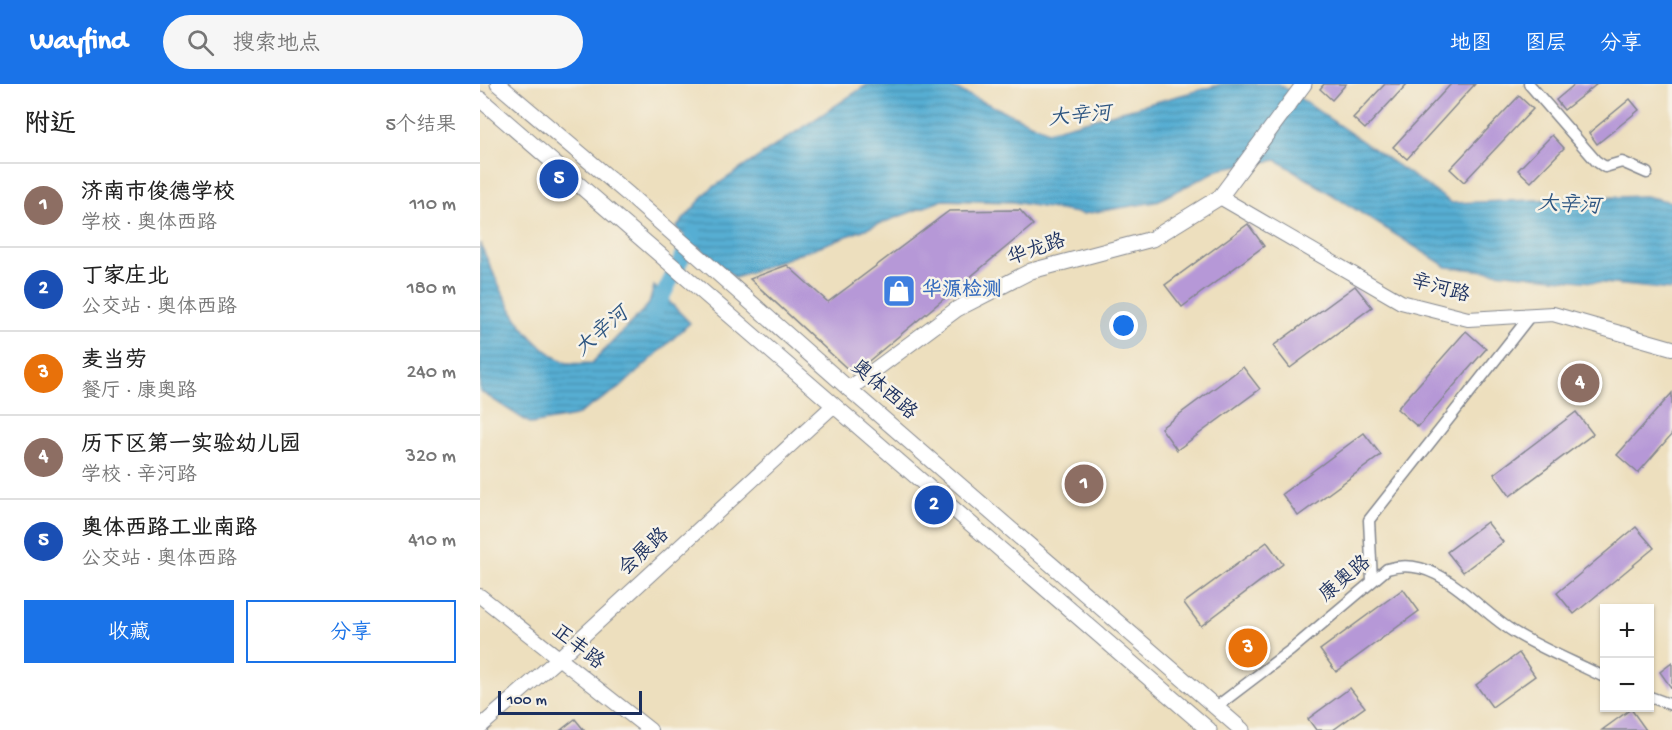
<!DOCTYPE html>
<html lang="zh">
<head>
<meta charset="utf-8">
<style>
  :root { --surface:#fff; --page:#f6f6f6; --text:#222; --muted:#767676; --line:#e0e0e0; --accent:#1a73e8 }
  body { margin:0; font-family:"Gochi Hand","LXGW WenKai TC",sans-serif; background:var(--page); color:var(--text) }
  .controls { position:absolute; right:18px; bottom:18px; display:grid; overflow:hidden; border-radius:0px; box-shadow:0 2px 4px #0004 }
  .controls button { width:54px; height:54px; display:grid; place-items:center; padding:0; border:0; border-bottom:2px solid var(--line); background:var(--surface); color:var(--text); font:30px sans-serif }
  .scale { position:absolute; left:18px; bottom:15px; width:144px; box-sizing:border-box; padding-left:6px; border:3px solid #1b2f5e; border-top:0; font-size:16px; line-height:21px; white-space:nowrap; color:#1b2f5e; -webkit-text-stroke:4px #f7f3e8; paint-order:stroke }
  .you { position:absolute; left:644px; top:242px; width:21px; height:21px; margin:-15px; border:4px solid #fff; border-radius:50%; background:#1a73e8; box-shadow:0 0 0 9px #1a73e833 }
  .badge { display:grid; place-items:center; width:39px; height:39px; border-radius:50%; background:var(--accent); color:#fff; font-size:20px; font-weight:700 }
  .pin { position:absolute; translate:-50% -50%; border:3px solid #fff; box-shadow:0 2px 6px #0006 }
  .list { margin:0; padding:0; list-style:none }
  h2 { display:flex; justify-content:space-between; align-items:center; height:78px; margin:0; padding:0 24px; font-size:26px }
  h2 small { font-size:20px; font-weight:400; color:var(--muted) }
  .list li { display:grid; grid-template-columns:39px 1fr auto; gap:18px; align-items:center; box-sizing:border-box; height:84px; padding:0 24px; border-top:2px solid var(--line) }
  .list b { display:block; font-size:22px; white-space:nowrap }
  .list p { margin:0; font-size:20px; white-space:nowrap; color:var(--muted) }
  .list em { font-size:20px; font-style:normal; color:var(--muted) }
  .actions { display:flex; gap:12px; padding:18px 24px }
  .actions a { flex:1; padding:14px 0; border:2px solid var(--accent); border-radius:0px; text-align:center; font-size:21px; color:var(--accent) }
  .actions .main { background:var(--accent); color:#fff }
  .icon { flex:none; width:33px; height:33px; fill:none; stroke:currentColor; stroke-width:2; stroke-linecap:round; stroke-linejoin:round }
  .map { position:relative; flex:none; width:1192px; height:646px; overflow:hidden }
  header { display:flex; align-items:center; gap:36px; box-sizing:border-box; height:84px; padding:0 30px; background:var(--accent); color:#fff }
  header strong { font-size:28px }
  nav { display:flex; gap:33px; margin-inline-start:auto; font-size:21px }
  .search { width:420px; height:54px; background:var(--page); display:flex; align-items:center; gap:15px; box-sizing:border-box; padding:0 21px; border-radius:33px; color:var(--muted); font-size:22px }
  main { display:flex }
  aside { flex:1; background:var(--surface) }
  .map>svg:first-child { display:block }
  .water { fill:url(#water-rules); stroke:#386e98; stroke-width:1.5 }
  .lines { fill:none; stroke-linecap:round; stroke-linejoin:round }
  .river { stroke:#56aed3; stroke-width:16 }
  .building { fill:#b698d7 }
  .minor-casing { stroke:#84878e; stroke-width:13 }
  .tertiary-casing { stroke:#84878e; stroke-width:16 }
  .secondary-casing { stroke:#84878e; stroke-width:17 }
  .minor { stroke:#fff; stroke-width:10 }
  .tertiary { stroke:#fff; stroke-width:14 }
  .secondary { stroke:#fff; stroke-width:15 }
  .labels { text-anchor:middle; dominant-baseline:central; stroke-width:5; stroke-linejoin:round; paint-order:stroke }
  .street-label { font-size:20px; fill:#1b2f5e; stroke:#f7f3e8 }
  .shop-label { font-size:20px; font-weight:bold; fill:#366cbe; stroke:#f7f3e8; text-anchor:start }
  .water-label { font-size:21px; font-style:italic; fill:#2d5581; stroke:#f7f3e8 }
</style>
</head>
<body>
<header>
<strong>Wayfind</strong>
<div class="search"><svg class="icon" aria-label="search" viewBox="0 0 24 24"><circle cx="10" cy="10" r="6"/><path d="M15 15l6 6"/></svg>搜索地点</div>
<nav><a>地图</a><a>图层</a><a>分享</a></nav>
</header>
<main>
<aside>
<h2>附近<small>5个结果</small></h2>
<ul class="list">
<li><span class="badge" style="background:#8d6e63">1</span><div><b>济南市俊德学校</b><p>学校 · 奥体西路</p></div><em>110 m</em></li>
<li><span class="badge" style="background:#1a4fb4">2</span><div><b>丁家庄北</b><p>公交站 · 奥体西路</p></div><em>180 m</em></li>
<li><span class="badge" style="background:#e8710a">3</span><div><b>麦当劳</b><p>餐厅 · 康奥路</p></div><em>240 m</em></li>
<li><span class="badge" style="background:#8d6e63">4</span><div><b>历下区第一实验幼儿园</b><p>学校 · 辛河路</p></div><em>320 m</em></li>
<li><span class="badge" style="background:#1a4fb4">5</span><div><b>奥体西路工业南路</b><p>公交站 · 奥体西路</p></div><em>410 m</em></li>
</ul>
<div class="actions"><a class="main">收藏</a><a>分享</a></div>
</aside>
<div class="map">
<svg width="1192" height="646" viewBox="0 0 1192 646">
  <defs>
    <pattern id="water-rules" width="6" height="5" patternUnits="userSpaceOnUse" patternTransform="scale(1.5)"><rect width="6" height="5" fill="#56aed3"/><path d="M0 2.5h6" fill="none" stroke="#468eae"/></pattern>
  </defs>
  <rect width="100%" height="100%" fill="#f7f3e8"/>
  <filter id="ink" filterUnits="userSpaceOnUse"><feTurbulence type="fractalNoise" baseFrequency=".0167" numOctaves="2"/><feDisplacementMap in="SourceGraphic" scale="12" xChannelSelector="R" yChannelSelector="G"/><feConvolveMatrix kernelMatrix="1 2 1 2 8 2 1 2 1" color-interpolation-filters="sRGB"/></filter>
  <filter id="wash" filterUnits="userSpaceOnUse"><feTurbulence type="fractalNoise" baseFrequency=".008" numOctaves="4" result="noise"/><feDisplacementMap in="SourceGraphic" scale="24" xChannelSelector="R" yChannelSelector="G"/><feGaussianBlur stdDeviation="1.35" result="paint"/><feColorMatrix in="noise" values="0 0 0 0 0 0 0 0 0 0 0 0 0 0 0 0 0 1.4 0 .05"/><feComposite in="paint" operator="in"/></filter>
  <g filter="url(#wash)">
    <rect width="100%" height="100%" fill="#eddfbe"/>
    <g class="water">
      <path d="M388 0H464L568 47 742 0H799L972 119 1165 112 1192 118V206L967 183 797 76 742 84 675 118 603 130 533 118 463 116 255 194 196 144 229 106Z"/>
      <path d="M0 159C20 203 37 255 85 278 92 281 104 279 112 279L169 220 174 202 210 239 141 303 95 332 51 340 0 307Z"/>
    </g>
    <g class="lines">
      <path class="river" d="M173 231 214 150"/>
    </g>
    <g id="blocks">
      <g class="building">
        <path d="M844 0H866L852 16 840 5Z"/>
        <path d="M905 0H927L885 45 873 34Z"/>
        <path d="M971 0H995L927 75 913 63Z"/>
        <path d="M1095 0H1117L1084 26 1076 16Z"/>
        <path d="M1039 12 1053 25 984 98 970 85Z"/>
        <path d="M1150 15 1159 26 1117 60 1109 49Z"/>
        <path d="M1072 51 1084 64 1051 98 1038 86Z"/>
        <path d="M540 126 553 141 373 290 270 195 307 181 348 218 469 127Z"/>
        <path d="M768 140 784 162 702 223 685 201Z"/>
        <path d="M875 202 892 223 810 284 793 262Z"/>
        <path d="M986 247 1006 265 938 343 917 325Z"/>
        <path d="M763 283 780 305 697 366 681 344Z"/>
        <path d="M1192 309V350L1158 389 1137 371Z"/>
        <path d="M1096 328 1113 350 1030 412 1014 390Z"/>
        <path d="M884 349 901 371 818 432 802 410Z"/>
        <path d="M1007 438 1023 458 983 488 967 468Z"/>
        <path d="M1156 443 1174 464 1094 530 1077 509Z"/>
        <path d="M787 458 803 480 721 542 704 519Z"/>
        <path d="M923 505 939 527 856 588 840 566Z"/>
        <path d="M1039 569 1055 592 1012 623 996 601Z"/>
        <path d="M1192 579V605L1180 588Z"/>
        <path d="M870 604 885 623 853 646H836L828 635Z"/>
        <path d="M1151 625 1166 646H1122Z"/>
        <path d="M95 635 104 646H81Z"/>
      </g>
    </g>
  </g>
  <g filter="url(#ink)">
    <use href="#blocks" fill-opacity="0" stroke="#84878e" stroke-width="1.5"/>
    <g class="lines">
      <defs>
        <g id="minor">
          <path d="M1049 0 1116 77 1125 83 1142 78 1167 89"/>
          <path d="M892 497 889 436 1050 232"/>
          <path d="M1170 613 1192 621"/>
          <path d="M736 623 811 566 907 485C958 469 994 524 1034 548 1062 565 1094 578 1124 593"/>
        </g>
        <g id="tertiary">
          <path d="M740 113 921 218 988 235 1073 230 1192 264"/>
          <path d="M0 512 170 646"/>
          <path d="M0 643 79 574 354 321"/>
        </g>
        <g id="secondary">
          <path d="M18 0 148 110 369 305 762 646"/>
          <path d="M0 15 729 646"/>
          <path d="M369 305 477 225 551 187 672 155 740 113 824 0"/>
        </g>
      </defs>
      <use href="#minor" class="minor-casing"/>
      <use href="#tertiary" class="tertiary-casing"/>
      <use href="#secondary" class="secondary-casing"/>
      <use href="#minor" class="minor"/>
      <use href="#tertiary" class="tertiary"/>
      <use href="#secondary" class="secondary"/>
    </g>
  </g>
  <defs>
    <symbol id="shop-square" viewBox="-11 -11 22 22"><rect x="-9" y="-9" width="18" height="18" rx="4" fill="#3f7fe0" stroke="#f7f3e8"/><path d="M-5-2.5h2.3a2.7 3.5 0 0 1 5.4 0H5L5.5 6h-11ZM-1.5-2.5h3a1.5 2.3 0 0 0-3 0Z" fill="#fff"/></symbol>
  </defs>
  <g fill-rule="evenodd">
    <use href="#shop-square" x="400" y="188" width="38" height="38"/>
  </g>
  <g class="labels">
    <g class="street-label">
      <text transform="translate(557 167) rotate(-19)">华龙路</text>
      <text transform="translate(960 206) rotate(15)">辛河路</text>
      <text transform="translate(403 307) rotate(41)">奥体西路</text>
      <text transform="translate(165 469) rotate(-43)">会展路</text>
      <text transform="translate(866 496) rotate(-40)">康奥路</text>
      <text transform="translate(97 564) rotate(38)">正丰路</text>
    </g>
    <g class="shop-label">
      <text x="442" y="207">华源检测</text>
    </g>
    <g class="water-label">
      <text transform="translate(600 34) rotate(-5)">大辛河</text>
      <text transform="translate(1089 123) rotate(3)">大辛河</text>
      <text transform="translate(123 249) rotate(-41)">大辛河</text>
    </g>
  </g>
</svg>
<div class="controls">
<button>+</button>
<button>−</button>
</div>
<div class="scale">100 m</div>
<div class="you"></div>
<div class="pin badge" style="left:604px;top:400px;background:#8d6e63">1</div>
<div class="pin badge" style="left:454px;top:421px;background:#1a4fb4">2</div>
<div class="pin badge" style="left:768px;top:564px;background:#e8710a">3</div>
<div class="pin badge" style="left:1100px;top:299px;background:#8d6e63">4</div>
<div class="pin badge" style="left:79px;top:95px;background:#1a4fb4">5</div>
</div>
</main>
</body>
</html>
